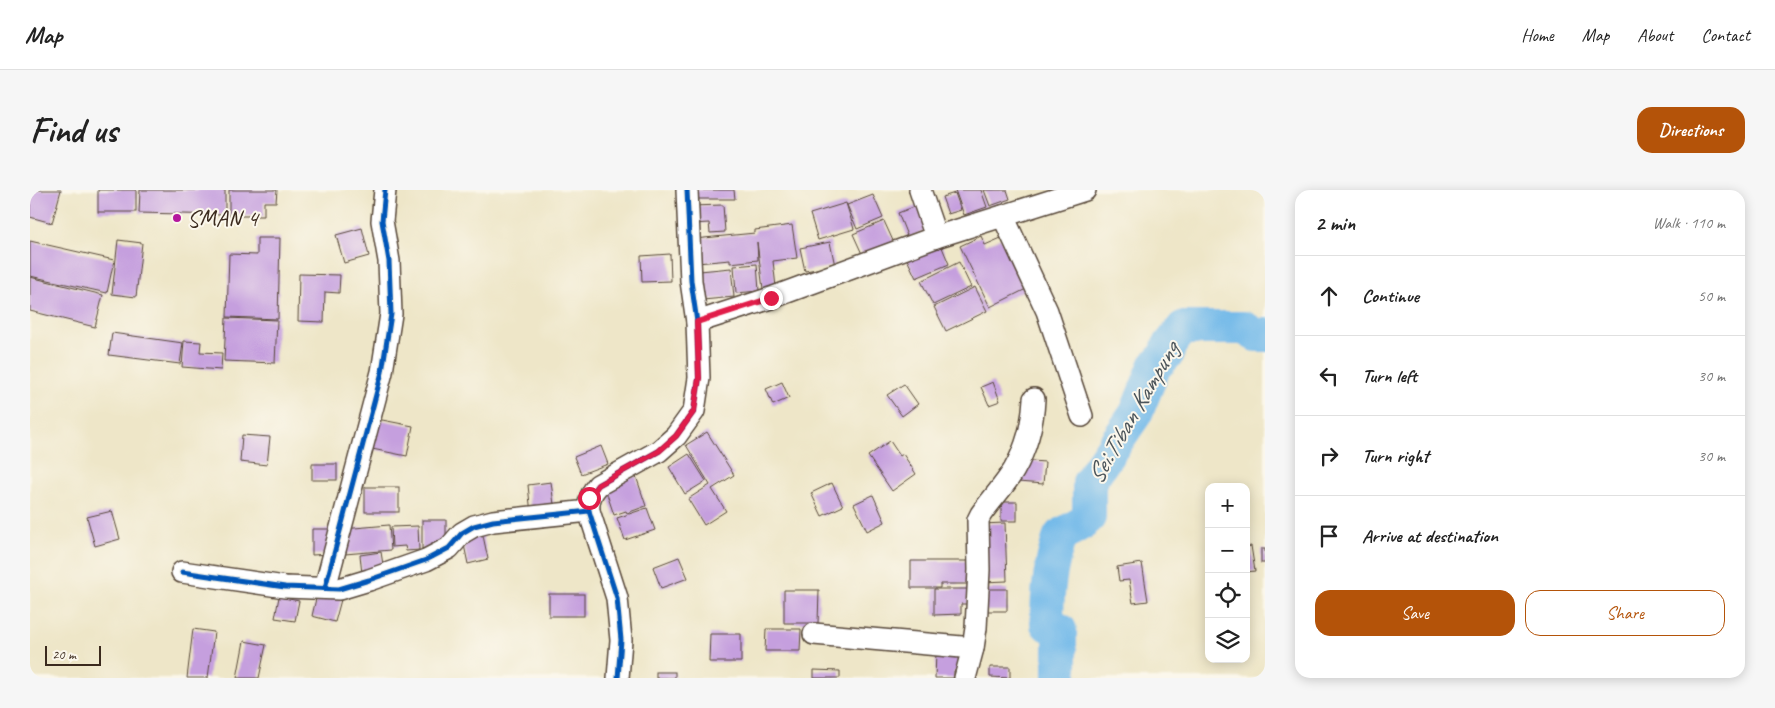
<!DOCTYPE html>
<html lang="en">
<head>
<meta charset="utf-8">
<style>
  :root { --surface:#fff; --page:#f6f6f6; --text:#222; --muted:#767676; --line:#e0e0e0; --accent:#b45309 }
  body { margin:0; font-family:Caveat,sans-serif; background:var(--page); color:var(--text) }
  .controls { position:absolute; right:15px; bottom:15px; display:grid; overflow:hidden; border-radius:10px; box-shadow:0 2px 12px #0003 }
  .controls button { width:45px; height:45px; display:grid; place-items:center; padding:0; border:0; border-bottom:1px solid var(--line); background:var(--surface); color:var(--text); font:25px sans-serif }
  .scale { position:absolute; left:15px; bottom:12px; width:56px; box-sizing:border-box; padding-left:5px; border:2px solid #3b2a1e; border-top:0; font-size:14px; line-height:18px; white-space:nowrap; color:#3b2a1e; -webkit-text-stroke:4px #fbf7ec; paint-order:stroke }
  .stop { position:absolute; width:15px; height:15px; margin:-11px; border:4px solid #e11d48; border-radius:50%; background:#fff }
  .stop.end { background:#e11d48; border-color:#fff; box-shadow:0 1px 5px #0008 }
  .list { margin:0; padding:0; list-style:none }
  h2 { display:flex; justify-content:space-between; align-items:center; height:65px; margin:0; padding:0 20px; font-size:21px }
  h2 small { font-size:16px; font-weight:400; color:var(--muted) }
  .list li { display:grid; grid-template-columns:32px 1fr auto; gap:15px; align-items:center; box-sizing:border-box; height:80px; padding:0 20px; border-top:1px solid var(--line) }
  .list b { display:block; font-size:19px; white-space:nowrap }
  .list em { font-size:16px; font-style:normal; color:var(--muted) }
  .actions { display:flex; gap:10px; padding:15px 20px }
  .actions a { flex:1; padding:11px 0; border:1px solid var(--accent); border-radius:15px; text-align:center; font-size:18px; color:var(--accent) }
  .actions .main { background:var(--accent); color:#fff }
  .icon { flex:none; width:28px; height:28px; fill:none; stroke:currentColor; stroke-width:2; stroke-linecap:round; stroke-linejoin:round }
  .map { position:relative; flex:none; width:1235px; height:488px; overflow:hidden; border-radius:15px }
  header { display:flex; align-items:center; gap:30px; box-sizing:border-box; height:70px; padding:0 25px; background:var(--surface); border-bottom:1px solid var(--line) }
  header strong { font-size:24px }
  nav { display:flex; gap:28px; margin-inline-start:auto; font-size:18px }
  .intro { display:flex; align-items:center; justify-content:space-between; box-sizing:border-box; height:120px; padding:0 30px }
  h1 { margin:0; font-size:35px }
  .button { padding:12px 22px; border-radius:15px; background:var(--accent); color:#fff; font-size:18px; font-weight:700 }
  main { display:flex; gap:30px; padding:0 30px }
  aside { flex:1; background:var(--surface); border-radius:15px; box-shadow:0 2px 12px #0003 }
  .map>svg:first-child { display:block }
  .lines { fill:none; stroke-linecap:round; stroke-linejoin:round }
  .river { stroke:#72b9e9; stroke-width:34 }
  .building { fill:#c59fde }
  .street-casing { stroke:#564638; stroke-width:24 }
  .street { stroke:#fff; stroke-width:21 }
  .cycleway-casing { stroke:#fbf7ec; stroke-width:8 }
  .cycleway { stroke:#0057b8; stroke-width:5 }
  .route { stroke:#e11d48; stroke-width:6 }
  .poi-dot { fill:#b5179e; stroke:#fbf7ec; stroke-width:2 }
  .labels { text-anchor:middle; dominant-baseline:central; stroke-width:4; stroke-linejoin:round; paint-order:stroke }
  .poi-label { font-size:24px; fill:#3b2a1e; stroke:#fbf7ec; text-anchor:start }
  .water-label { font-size:25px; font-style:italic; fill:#4c555b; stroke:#fbf7ec }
</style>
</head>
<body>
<header>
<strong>Map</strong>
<nav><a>Home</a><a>Map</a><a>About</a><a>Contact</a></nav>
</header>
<div class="intro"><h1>Find us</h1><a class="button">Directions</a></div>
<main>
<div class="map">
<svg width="1235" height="488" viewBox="0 0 1235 488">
  <rect width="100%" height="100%" fill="#fbf7ec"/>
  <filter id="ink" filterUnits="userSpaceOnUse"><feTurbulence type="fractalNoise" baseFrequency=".02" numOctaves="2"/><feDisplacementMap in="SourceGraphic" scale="10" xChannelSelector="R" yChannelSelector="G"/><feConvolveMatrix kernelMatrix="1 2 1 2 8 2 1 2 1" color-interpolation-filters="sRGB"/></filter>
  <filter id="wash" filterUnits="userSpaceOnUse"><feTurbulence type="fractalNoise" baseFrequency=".0096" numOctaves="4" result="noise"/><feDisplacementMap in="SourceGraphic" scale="20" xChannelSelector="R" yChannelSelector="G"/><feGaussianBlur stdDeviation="1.12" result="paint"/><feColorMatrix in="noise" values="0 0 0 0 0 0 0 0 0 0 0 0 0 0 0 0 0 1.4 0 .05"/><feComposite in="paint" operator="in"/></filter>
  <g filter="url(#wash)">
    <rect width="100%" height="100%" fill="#eee6c8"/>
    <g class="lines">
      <path class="river" d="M1030 488V440L1017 434C1017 402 1020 376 1030 346L1052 333 1059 327V292L1106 223 1125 176 1138 163V157L1153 138H1214L1226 145H1235"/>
    </g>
    <g id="blocks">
      <g class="building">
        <path d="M0 0H31L22 33 0 27Z"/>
        <rect x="68" y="0" width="38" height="22"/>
        <path d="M110 0H195V25L109 23Z"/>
        <path d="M199 0H247L246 12H234V26H199Z"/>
        <path d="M658 0H704L705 9H658Z"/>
        <path d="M925 0H951L957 17 934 25Z"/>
        <path d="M954 0H977L980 9 960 16Z"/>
        <path d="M925 3 931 20 918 24 912 7Z"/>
        <path d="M843 5 853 28 827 39 817 15Z"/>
        <path d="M816 13 824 39 788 50 780 24Z"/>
        <path d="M891 14 901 38 878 48 868 23Z"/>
        <path d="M693 15 695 42 680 43 679 33 661 34 660 16Z"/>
        <path d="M854 31 864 53 833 66 823 44Z"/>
        <path d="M762 35 767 68 743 71 746 97 733 99 727 52 728 70 700 73V70L667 73 664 49 725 43V40Z"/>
        <path d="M332 38 339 66 314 73 306 45Z"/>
        <path d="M951 46 955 55 971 48 988 82 1002 96 960 117 930 56Z"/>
        <path d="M227 48H250L248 129 197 127 199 64 227 65Z"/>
        <path d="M88 50 112 53 106 107 82 104Z"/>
        <path d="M909 50 919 74 886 88 875 65Z"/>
        <path d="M0 51 84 70 77 103 0 86Z"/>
        <path d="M800 52 805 76 775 81 770 58Z"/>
        <path d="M640 64 641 91 612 92 611 66Z"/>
        <path d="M929 72 941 97 903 115 891 91Z"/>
        <path d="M727 74 729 101 706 103 704 76Z"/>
        <path d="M701 78 704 107 673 110 670 81Z"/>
        <path d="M269 84 310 85 309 103 295 102 294 132 268 131Z"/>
        <path d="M0 87 73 105 65 137 0 121Z"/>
        <path d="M945 97 957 121 916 141 904 117Z"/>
        <path d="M196 128 247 130 245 173 194 171Z"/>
        <path d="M82 143 153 153 150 174 79 165Z"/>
        <path d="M154 151 171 152 170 162 192 163 191 180 152 177Z"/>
        <path d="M752 192 759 208 743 215 736 199Z"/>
        <path d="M963 192 970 211 959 215 951 197Z"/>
        <path d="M874 194 888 214 872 226 857 205Z"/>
        <path d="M347 229 383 236 377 266 342 259Z"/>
        <path d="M677 242 704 285 682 299 696 321 674 335 658 309 680 295 656 255Z"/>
        <path d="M212 245 240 247 237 275 210 272Z"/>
        <path d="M860 251 870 266 873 264 886 284 862 301 838 266Z"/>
        <path d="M571 256 578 274 551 284 544 267Z"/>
        <path d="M659 264 676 291 655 304 639 277Z"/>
        <path d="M989 270 1015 272 1013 294 988 292Z"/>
        <rect x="282" y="274" width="25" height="16"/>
        <path d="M606 286 616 316 597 323 596 321 584 325 576 301 588 297 586 292Z"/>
        <path d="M521 292 525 322 501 324 498 295Z"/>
        <path d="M802 293 813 316 792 326 781 303Z"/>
        <rect x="335" y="297" width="34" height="25"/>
        <path d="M843 305 855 332 837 341 824 314Z"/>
        <rect x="971" y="312" width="16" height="19"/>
        <path d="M617 318 625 340 595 350 587 328Z"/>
        <path d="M82 321 90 349 65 356 57 327Z"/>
        <rect x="392" y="330" width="24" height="29"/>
        <path d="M975 333 977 391 953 392 951 334Z"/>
        <path d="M359 335 361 360 315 364 313 339Z"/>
        <path d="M388 336 389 360 376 361 375 356 362 357 361 337Z"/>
        <path d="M282 339H300V364L282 365Z"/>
        <path d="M452 341 458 369 438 374 432 345Z"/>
        <path d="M1221 356 1225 381 1216 382V357Z"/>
        <rect x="1231" y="359" width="4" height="14"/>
        <path d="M351 362 354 381 332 384 330 365Z"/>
        <path d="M649 367 658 388 631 398 623 377Z"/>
        <path d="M881 371H942V394H910V398H881Z"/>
        <path d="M1112 373 1118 411 1103 413 1099 390 1089 391 1087 377Z"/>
        <path d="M904 399H938V414H931V424L904 425Z"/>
        <path d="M951 399H977V421H952Z"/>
        <path d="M288 400 312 406 305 432 282 426Z"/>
        <path d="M754 400H789L788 433H754Z"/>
        <rect x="519" y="404" width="35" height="22"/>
        <path d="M249 407 269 411 265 431 245 428Z"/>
        <path d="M163 439 184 442 178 488H157Z"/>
        <path d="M736 439H771L770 461H735Z"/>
        <path d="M680 444H711V472H679Z"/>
        <path d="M214 451 236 455 229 488H207Z"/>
        <path d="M906 463 929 464V481H924V488H905Z"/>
        <path d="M960 477H980V488L960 487Z"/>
        <path d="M784 480 810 481V488H784Z"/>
        <rect x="626" y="482" width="19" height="6"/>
      </g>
    </g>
  </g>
  <g filter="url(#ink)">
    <use href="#blocks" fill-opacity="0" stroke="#564638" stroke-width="1"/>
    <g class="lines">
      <defs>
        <g id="street">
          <path d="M973 26 1017 121 1052 226"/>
          <path d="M906 47 1055 0"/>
          <path d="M667 132 741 108 906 47 890 0"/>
          <path d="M152 382 255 397 309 399 339 390 396 370 419 358 432 343 444 336 463 331 559 321"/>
          <path d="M295 398 352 182 361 124 359 71 352 31 355 0"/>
          <path d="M784 444 943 458"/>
          <path d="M588 488 591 450 587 408 559 321C558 310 561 303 568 295L629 261 646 246 664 221 669 188 667 132 661 91 657 0"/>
          <path d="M935 488 943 458 946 438 949 380 948 330 951 324C961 310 975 295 984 280 996 259 1003 233 1004 209"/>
        </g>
      </defs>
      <use href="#street" class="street-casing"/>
      <use href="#street" class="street"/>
      <defs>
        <g id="cycleway">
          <path d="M152 382 255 397 309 399 339 390 396 370 419 358 432 343 444 336 463 331 559 321"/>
          <path d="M295 398 352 182 361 124 359 71 352 31 355 0"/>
          <path d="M588 488 591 450 587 408 559 321C558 310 561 303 568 295L629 261 646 246 664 221 669 188 667 132 661 91 657 0"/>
        </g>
      </defs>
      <use href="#cycleway" class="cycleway-casing"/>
      <use href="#cycleway" class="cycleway"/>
    </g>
  </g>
  <g class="lines" filter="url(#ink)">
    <path class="route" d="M559 308 568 295 629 261 646 246 664 221 669 188 667 132 741 108"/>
  </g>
  <circle class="poi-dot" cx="147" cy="28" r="5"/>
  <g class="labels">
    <g class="poi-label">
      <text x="157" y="28">SMAN 4</text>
    </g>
    <g class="water-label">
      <text transform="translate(1103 223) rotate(-60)">Sei.Tiban Kampung</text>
    </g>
  </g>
</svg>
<div class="controls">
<button>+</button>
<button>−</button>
<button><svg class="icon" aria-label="locate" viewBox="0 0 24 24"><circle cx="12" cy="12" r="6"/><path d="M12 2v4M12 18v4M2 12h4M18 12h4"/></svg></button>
<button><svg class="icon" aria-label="layers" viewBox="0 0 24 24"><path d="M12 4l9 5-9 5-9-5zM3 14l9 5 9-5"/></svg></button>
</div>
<div class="scale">20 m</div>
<div class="stop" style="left:559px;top:308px"></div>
<div class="stop end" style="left:741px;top:108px"></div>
</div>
<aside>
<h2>2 min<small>Walk · 110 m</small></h2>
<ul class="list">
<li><svg class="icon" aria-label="ahead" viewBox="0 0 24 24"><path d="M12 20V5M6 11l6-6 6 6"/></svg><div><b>Continue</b></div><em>50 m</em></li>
<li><svg class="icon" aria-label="left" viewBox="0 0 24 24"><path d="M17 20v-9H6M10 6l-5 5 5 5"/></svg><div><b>Turn left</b></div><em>30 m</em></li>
<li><svg class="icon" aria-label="right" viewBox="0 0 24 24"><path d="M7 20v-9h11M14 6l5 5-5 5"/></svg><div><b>Turn right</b></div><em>30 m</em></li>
<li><svg class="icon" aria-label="arrive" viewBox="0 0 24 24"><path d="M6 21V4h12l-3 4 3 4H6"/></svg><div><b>Arrive at destination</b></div></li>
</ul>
<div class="actions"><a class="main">Save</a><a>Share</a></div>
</aside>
</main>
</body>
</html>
